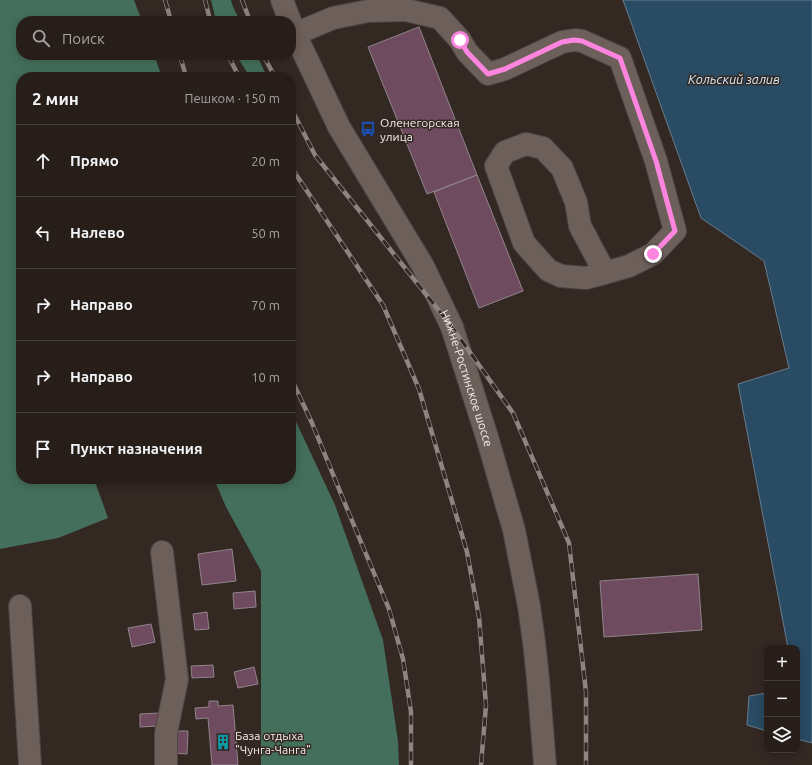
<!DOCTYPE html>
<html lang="ru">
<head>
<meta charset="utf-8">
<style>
  :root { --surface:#271e1a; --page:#2f2723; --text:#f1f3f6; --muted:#a4a2a2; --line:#433c39 }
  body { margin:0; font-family:Ubuntu,sans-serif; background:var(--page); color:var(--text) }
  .controls { position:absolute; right:12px; bottom:12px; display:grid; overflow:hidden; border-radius:8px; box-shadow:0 2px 10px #0003 }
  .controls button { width:36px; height:36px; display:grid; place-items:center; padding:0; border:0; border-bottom:1px solid var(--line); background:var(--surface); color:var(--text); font:20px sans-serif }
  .stop { position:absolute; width:12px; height:12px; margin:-9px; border:3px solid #fe85df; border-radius:50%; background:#fff }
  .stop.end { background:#fe85df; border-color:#fff; box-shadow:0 1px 4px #0008 }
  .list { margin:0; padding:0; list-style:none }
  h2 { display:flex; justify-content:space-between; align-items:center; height:52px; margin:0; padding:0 16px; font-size:17px }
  h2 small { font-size:13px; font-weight:400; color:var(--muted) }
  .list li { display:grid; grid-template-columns:26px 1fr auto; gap:12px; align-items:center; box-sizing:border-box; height:72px; padding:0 16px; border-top:1px solid var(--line) }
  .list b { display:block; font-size:15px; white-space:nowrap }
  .list em { font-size:13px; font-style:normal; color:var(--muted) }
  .icon { flex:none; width:22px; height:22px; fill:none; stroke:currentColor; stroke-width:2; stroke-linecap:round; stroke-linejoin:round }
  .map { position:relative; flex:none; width:812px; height:765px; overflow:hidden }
  .search { position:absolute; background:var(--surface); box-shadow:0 2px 10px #0003; left:16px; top:16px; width:280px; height:44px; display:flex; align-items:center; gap:10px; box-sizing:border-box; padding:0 14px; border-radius:16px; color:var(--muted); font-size:15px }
  .panel { position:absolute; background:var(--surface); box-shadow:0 2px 10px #0003; left:16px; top:72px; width:280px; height:412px; border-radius:16px }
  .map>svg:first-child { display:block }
  .forest { fill:#446f5c }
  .water { fill:#294b63; stroke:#667c8c }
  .building { fill:#6f4b60; stroke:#92848b }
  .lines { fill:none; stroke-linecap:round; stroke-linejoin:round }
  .minor-casing { stroke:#4f4641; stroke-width:24 }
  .minor { stroke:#6d5f59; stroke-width:22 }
  .rail-casing { stroke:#8e8480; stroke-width:4.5 }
  .rail { stroke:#342823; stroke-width:3; stroke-dasharray:9; stroke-linecap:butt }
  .route { stroke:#fe85df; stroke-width:5 }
  .labels { text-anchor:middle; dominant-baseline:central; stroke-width:3; stroke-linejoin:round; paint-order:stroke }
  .poi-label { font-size:12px; fill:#f5edea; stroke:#342823; text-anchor:start }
  .street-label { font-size:12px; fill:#f5edea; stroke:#342823 }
  .water-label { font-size:13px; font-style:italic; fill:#d1e8fa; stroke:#342823 }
</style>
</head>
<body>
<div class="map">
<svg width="812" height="765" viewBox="0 0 812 765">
  <rect width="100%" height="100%" fill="#342823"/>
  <g class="forest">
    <path d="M0 0H134L142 21H21V55H154L162 77H21V184L20 185 21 190V479H94L108 518 58 538 0 549Z"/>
    <path d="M211 0H231L233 7 240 21H216Z"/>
    <path d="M236 55H257L267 77H250Z"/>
    <path d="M291 411 335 505 383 640 398 741 399 765H261V571L226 507 214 479H291Z"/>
  </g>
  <g class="water">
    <path d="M623 0H812V743L797 739V648H788L738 384 789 368 764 261 701 218Z"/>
    <path d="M767 693V731L747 725 749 696Z"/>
  </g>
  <g class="building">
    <path d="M419 27 477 175 427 194 368 47Z"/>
    <path d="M477 175 523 291 479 308 434 192Z"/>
    <path d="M232 549 236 581 202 585 198 554Z"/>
    <path d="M698 574 702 630 604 637 600 581Z"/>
    <path d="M255 591 256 607 234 609 233 593Z"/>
    <path d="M207 612 209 629 195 630 193 614Z"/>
    <path d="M151 624 155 642 132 647 128 628Z"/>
    <path d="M213 665 214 677 192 678 191 666Z"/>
    <path d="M254 667 258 684 238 688 234 672Z"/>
    <path d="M209 701H218V706L233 705 238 765H212L208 718 196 719 195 708 209 707Z"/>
    <path d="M159 713V726L140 727V714Z"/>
    <path d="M172 731H188L187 754 171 753Z"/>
  </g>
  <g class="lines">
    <defs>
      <g id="minor">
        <path d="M282 0 290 21"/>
        <path id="s1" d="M291 24 295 34 339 127 423 266 452 327 487 437 514 530 529 606 534 642 538 679 545 765"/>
        <path d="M295 34 333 18 368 11 406 10 440 18 460 40 467 52 488 74 505 69 562 42 575 40 582 41 620 58 656 161 675 231 653 254 629 266 605 273 586 278 561 276 548 270 524 243 496 166 505 152 526 144 543 148 562 168 576 202 580 226 605 273"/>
        <path d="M162 552 177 679 166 733V765"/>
        <path d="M20 606 30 765"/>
      </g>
    </defs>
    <use href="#minor" class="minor-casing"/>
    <use href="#minor" class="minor"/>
    <defs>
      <g id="rail">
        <path d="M165 0 171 21"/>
        <path d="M205 0 209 16 211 21"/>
        <path d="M242 0 250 21"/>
        <path d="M180 55 186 77"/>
        <path d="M228 55 239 77"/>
        <path d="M263 55 275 77"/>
        <path d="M291 108 315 155 452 327 513 413 569 543 586 692V765"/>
        <path d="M291 167 383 305 419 389 467 552 479 617 486 705 481 765"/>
        <path d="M291 378 312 423 348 511 389 609 403 659 411 712V765"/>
      </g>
    </defs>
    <use href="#rail" class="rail-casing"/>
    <use href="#rail" class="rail"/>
  </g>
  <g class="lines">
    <path class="route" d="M460 40 467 52 488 74 505 69 562 42 574 40 582 41 620 58 656 161 675 231 653 254"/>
  </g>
  <defs>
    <symbol id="bus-bare" viewBox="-9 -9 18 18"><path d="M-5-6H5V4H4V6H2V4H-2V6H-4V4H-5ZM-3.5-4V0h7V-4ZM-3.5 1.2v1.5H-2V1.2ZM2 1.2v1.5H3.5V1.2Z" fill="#1a4fb4" stroke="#342823" stroke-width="2.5" paint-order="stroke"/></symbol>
    <symbol id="building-bare" viewBox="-9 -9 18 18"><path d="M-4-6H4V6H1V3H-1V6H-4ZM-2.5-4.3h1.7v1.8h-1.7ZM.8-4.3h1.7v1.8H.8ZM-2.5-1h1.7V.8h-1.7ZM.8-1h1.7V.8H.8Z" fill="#0f9aa8" stroke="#342823" stroke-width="2.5" paint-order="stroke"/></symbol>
  </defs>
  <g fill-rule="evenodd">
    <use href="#bus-bare" x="357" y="118" width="22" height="22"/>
    <use href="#building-bare" x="212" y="731" width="22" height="22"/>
  </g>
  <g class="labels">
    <g class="poi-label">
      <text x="380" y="122">Оленегорская<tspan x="380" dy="14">улица</tspan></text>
      <text x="235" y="735">База отдыха<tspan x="235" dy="14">"Чунга-Чанга"</tspan></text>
    </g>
    <g class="street-label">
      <text stroke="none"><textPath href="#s1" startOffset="397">Нижне-Ростинское шоссе</textPath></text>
    </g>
    <g class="water-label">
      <text x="734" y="79">Кольский залив</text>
    </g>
  </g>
</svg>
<div class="controls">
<button>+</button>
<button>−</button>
<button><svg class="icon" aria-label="layers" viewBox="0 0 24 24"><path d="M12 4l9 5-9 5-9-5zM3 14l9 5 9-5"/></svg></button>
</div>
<div class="stop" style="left:460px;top:40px"></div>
<div class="stop end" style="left:653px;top:254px"></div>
<div class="search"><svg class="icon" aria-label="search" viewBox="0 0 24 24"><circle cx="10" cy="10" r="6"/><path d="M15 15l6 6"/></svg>Поиск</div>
<section class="panel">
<h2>2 мин<small>Пешком · 150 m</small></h2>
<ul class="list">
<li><svg class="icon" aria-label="ahead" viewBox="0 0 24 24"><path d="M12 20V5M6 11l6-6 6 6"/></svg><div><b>Прямо</b></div><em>20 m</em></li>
<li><svg class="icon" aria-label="left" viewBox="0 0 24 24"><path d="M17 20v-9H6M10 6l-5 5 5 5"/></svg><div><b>Налево</b></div><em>50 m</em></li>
<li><svg class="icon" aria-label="right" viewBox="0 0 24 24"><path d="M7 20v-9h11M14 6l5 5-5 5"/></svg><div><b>Направо</b></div><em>70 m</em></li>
<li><svg class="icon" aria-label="right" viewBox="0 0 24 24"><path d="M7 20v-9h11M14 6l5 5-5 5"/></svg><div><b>Направо</b></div><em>10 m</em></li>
<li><svg class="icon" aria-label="arrive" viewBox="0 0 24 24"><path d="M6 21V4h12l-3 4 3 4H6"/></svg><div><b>Пункт назначения</b></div></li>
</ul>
</section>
</div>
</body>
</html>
